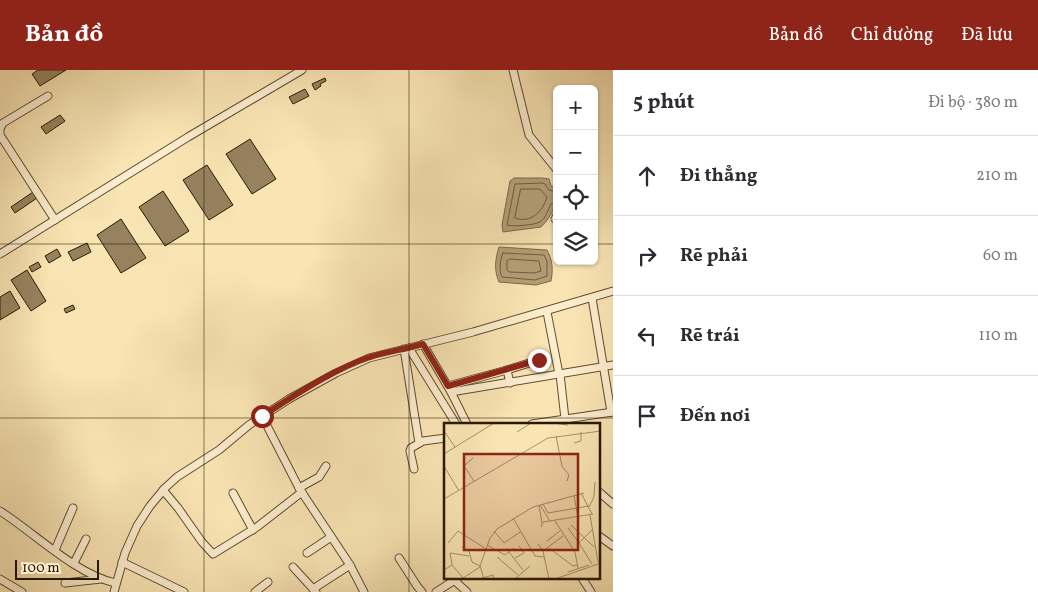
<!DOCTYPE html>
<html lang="vi">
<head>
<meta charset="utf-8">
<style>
  :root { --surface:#fff; --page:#f2f2f3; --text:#2b2b33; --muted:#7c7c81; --line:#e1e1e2; --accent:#8f2418 }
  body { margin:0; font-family:Vollkorn,serif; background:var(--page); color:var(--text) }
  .controls { position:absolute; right:15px; top:15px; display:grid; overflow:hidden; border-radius:8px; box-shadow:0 1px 4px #0004 }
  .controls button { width:45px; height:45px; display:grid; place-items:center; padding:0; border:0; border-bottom:1px solid var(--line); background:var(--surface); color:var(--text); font:25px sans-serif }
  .scale { position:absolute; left:15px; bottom:12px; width:84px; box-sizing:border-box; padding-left:5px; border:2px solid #2a1800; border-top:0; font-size:14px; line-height:18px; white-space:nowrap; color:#2a1800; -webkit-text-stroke:4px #fbedce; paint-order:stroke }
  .stop { position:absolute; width:15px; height:15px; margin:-11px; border:4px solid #8f2418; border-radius:50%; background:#fff }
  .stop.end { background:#8f2418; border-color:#fff; box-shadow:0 1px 5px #0008 }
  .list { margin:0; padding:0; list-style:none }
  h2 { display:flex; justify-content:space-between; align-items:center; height:65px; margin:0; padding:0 20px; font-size:21px }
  h2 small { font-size:16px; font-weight:400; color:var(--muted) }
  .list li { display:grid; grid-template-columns:32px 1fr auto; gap:15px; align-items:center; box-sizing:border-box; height:80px; padding:0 20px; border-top:1px solid var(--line) }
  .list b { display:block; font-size:19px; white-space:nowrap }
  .list em { font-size:16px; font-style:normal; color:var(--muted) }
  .icon { flex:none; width:28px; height:28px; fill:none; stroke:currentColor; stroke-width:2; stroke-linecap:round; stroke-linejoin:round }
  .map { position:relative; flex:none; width:613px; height:522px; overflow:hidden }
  header { display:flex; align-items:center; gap:30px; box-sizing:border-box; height:70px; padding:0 25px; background:var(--accent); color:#fff }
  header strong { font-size:24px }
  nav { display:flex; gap:28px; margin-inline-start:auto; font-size:18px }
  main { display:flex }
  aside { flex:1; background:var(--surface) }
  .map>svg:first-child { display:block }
  .water { fill:#b39f77; stroke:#7c6947 }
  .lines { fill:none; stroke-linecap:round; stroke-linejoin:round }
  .shore { stroke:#6e5c3c; stroke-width:1 }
  .building { fill:#96825e; stroke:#2a1800 }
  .minor-casing { stroke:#5e4b2d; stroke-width:9 }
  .minor { stroke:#fbedce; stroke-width:7 }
  .route { stroke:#8f2418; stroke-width:6 }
  .grid { fill:none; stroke:#2a1800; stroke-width:1; stroke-opacity:0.55 }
  .inset-road { fill:none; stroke:#a6926c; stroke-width:1 }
  .view { fill:#8f2418; fill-opacity:0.15; stroke:#8f2418; stroke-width:2.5 }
  .inset-edge { fill:none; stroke:#2a1800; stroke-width:2.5 }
</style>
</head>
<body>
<header>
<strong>Bản đồ</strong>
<nav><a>Bản đồ</a><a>Chỉ đường</a><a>Đã lưu</a></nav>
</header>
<main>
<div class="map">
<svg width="613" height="522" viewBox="0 0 613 522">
  <rect width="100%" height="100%" fill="#f9e4b4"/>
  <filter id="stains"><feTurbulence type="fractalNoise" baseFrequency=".004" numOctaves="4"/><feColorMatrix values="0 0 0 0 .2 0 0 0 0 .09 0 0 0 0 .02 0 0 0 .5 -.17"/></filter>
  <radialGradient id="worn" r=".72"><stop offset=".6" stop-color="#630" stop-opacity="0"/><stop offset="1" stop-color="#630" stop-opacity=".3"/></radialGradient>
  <g class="water">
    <path d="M514 108H542L549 109 551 116 557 118C557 134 553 145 541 157L503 162 502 155 510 111Z"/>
    <path d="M499 177 547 180C553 191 553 200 551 211L536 215 499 212C494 201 495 189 499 177Z"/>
  </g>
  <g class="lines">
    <g class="shore">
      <path d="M521 119H540L547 127C543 141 531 154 515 148Z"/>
      <path d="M557 122 549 120 545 114 542 113 515 114 507 155C513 157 534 155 540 152 546 148 548 140 551 134L557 132"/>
      <path d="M503 183 544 185 547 191V206L535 210 502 207C499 202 500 189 503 183Z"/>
      <path d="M510 189 539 191 541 201 534 203 509 202 507 200V191Z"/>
    </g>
  </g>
  <g class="building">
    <path d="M38 0H66L40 16 32 4Z"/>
    <path d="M325 8 326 11 320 14 321 16 315 20 312 14Z"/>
    <path d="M305 19 309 26 293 34 289 27Z"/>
    <path d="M60 45 65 51 46 64 41 57Z"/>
    <path d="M250 69 276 109 252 124 226 84Z"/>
    <path d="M207 95 233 135 209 150 183 110Z"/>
    <path d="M163 121 189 161 165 176 139 137Z"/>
    <path d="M33 122 37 128 15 143 11 137Z"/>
    <path d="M121 149 146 188 121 203 97 165Z"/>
    <path d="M87 173 91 182 73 191 68 182Z"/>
    <path d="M57 179 61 186 49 193 45 186Z"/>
    <path d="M38 192 41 197 32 202 29 197Z"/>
    <path d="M27 200 46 231 31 241 11 210Z"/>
    <path d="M10 221 20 238 0 250V227Z"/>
    <path d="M73 235 75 239 66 243 64 239Z"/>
  </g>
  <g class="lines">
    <defs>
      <g id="minor">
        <path d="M513 0 529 65 557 100"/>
        <path d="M48 26 3 53 0 59V65L55 150"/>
        <path d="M555 149 557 145"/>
        <path d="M0 184 188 67 302 0"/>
        <path d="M592 228 611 342"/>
        <path d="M547 242 559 304"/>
        <path d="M423 274 451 322 613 295"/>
        <path d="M409 278 456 354"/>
        <path d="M404 279 419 373"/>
        <path d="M560 304 565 349"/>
        <path d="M510 313 507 300 539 290"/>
        <path d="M448 316 507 300"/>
        <path d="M451 322 467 354"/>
        <path d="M262 346 299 418 350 495 364 522"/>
        <path d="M532 354 613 342"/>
        <path d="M414 399 410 381 411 378 423 371 446 368"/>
        <path d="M299 418 319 407 326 396"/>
        <path d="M163 420 178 438 202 472 213 484 257 457 302 422"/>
        <path d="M599 422 613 434"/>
        <path d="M233 423 253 460"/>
        <path d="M0 441C36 464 74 503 115 513"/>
        <path d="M599 466 613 476"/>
        <path d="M55 480 73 438"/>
        <path d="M307 483 331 467"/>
        <path d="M399 488 417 516 422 522"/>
        <path d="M122 492 184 522"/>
        <path d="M74 493 86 469"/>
        <path d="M293 497 316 522"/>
        <path d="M582 508 591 522"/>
        <path d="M0 509 22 522"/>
        <path d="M455 511 467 522"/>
        <path d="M65 513 101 509"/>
        <path d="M313 519 350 495"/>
        <path d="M114 522 125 483 137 456 150 436 165 418 177 407 219 380 249 355 289 329 336 303 369 288 473 262 613 221"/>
        <path d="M255 522 268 512"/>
        <path d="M436 522 458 508"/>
      </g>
    </defs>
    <use href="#minor" class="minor-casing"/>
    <use href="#minor" class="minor"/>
  </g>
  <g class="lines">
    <path class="route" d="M262 346C294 326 334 299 370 287 387 282 405 279 423 274L448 316 539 290"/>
  </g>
  <path class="grid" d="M204 0V522M409 0V522M0 174H557M594 174H613M0 348H613"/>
  <g transform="translate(444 353)">
    <rect width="156" height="156" fill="#f9e4b4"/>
    <path class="inset-road" d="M109 0 124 2M0 8 11 24M73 9 87 0M112 13 118 43 125 52 123 58M130 20 137 18V9M0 31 50 0M29 35 20 43 30 58M0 43 15 68M137 70 148 91M130 73 134 94M0 76 104 15 157 8M99 81 104 90 145 83M96 82 106 98M95 83 98 100M145 84 150 74 151 59M146 92 154 139M69 95 91 133 100 134M111 98 131 129 134 145M127 102 150 124M97 104 99 99 149 91M124 105 135 120M50 108 60 120 76 109M103 118 116 108M4 120 14 108 42 126M94 121 99 128 105 156M43 122 61 132 70 125M18 124 25 128 28 139 36 143M105 125 129 143 133 142M99 128 119 113M65 129 79 147M53 134 74 152M71 135 80 130 75 123M148 141 135 120 148 107M8 142 19 155M0 147 8 142 6 130 25 133M124 149 145 142M19 155 36 144M35 156 49 152 50 156M40 156 36 143 46 115 53 106 89 84 140 70M71 156 86 143M111 156 157 140"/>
    <path class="view" d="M20 31H134V127H20Z"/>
    <rect width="156" height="156" class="inset-edge"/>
  </g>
  <rect width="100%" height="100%" filter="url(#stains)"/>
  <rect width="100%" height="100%" fill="url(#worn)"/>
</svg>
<div class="controls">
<button>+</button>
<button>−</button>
<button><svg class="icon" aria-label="locate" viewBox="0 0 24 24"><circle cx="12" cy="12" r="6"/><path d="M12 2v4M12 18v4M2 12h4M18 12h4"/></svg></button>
<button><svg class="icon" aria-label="layers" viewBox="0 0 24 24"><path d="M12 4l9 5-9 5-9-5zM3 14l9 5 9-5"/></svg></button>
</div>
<div class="scale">100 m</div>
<div class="stop" style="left:262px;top:346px"></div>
<div class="stop end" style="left:539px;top:290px"></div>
</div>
<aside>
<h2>5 phút<small>Đi bộ · 380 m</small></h2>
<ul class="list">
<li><svg class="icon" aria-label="ahead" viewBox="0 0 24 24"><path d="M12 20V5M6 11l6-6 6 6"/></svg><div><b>Đi thẳng</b></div><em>210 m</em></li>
<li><svg class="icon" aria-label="right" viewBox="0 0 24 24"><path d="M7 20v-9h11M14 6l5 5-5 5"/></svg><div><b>Rẽ phải</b></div><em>60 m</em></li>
<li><svg class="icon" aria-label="left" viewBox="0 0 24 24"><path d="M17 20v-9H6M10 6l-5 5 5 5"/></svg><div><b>Rẽ trái</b></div><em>110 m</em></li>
<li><svg class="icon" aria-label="arrive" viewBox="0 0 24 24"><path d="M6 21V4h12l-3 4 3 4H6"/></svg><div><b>Đến nơi</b></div></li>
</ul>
</aside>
</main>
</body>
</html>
